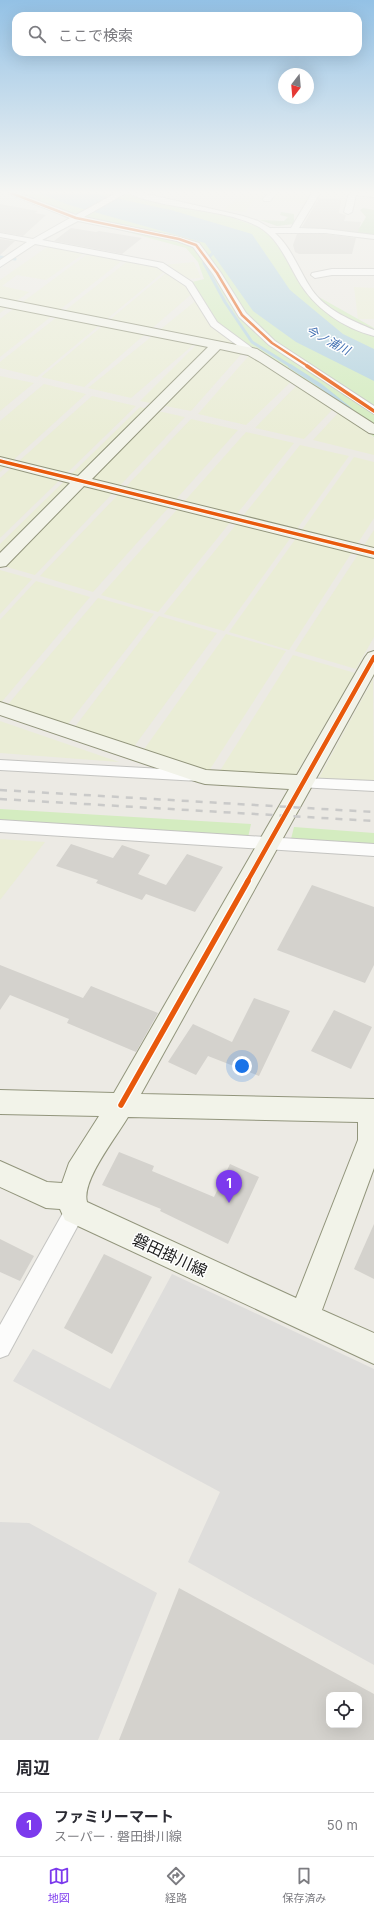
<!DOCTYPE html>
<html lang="ja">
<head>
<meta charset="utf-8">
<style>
  :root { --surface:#fff; --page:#f2f2f3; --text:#2b2b33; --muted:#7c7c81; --line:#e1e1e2; --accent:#7c3aed }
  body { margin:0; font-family:Inter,"Noto Sans JP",sans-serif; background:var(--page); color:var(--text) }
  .controls { position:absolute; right:12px; bottom:12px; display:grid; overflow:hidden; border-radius:8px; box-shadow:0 4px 16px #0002 }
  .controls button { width:36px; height:36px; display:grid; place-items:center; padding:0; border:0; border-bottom:1px solid var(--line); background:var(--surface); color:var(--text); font:20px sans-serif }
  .compass { position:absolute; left:278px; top:68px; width:36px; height:36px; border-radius:50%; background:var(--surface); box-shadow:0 4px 16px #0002; rotate:196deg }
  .you { position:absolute; left:242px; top:1066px; width:14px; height:14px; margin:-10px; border:3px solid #fff; border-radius:50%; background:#1a73e8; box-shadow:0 0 0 6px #1a73e833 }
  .badge { display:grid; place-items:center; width:26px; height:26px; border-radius:50%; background:var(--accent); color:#fff; font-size:13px; font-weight:700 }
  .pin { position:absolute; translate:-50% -33px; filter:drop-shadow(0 1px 2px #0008) }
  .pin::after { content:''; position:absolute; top:21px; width:14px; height:12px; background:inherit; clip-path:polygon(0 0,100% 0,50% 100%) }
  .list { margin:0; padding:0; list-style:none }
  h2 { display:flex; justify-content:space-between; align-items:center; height:52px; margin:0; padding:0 16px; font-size:17px }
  h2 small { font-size:13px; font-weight:400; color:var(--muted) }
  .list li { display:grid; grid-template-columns:26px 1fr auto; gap:12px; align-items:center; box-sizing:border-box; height:64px; padding:0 16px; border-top:1px solid var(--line) }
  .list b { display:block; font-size:15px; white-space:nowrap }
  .list p { margin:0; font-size:13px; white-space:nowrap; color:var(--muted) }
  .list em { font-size:13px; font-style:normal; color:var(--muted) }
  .icon { flex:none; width:22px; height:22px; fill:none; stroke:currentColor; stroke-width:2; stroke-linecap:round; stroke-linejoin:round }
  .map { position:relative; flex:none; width:374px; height:1740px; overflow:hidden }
  .search { position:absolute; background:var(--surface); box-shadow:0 4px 16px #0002; left:12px; right:12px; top:12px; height:44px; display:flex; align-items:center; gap:10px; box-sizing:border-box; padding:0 14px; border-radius:12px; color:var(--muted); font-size:15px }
  .sheet { height:116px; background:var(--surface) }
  nav { display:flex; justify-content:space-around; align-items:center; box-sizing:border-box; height:56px; border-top:1px solid var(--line); background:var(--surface); font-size:11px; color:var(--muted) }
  nav a { display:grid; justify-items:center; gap:2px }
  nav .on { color:var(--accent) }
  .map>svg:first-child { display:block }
  .farmland { fill:#eaedd6 }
  .grass { fill:#d4ecc0 }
  .forest { fill:#c2dcb7 }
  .parking { fill:#dedddb }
  .water { fill:#b5d4e1 }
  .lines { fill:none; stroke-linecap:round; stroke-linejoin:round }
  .stream-far1 { stroke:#b5d4e1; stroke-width:3 }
  .stream { stroke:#b5d4e1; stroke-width:4 }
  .building { fill:#d4d2cd; fill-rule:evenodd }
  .street-casing { stroke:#c4c4c1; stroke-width:2 }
  .secondary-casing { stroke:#92957c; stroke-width:2 }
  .street { fill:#fcfcfb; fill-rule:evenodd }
  .secondary { fill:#f2f3e9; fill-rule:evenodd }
  .rail { stroke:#cacac9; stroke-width:2.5; stroke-dasharray:7 7; stroke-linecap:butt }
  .cycleway-far3-casing { stroke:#fff; stroke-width:4 }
  .cycleway-far2-casing { stroke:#fff; stroke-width:5 }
  .cycleway-far1-casing { stroke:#fff; stroke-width:6 }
  .cycleway-casing { stroke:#fff; stroke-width:8 }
  .cycleway-far3 { stroke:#e8590c; stroke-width:2.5 }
  .cycleway-far2 { stroke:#e8590c; stroke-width:3.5 }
  .cycleway-far1 { stroke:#e8590c; stroke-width:4.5 }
  .cycleway { stroke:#e8590c; stroke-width:5.5 }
  .labels { text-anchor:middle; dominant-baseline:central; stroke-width:3; stroke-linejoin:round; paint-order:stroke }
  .far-water-label { font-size:12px; font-style:italic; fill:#4371b2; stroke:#fff }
  .near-street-label { font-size:16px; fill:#1d1d1d; stroke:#fff }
</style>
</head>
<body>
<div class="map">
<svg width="374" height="1740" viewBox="0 0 374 1740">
  <rect width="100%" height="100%" fill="#eceae4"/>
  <g class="farmland">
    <path d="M241 193H269L261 201 254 200 245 212 225 210Z"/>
    <path d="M274 193H316L309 204 268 199Z"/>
    <path d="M50 245 86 252 46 280 17 275 2 286 29 292 0 313V280Z"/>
    <path d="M90 252 124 259 0 357V319Z"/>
    <path d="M129 260 167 269 37 377 0 368V362Z"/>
    <path d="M194 262 201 278 184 279 194 292 84 387 41 377 167 272 163 265Z"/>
    <path d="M354 287 374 288V319H358Z"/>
    <path d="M198 299 241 349 199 340 131 398 88 388Z"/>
    <path d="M199 342 244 351 191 411 140 401Z"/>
    <path d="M252 352 294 379 246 425 198 414Z"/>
    <path d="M0 376 34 383 0 411Z"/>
    <path d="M300 382 334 408 304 439 255 428Z"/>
    <path d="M44 384 86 394 0 472V421Z"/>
    <path d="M92 396 136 406 0 538V478Z"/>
    <path d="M140 407 185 417 35 575 0 565V544Z"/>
    <path d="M339 412 374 438V455L313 440Z"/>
    <path d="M191 419 238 430 93 592 40 576Z"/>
    <path d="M246 432 294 443 158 612 101 595Z"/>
    <path d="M300 445 349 456 224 631 164 614Z"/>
    <path d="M354 457 374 462V518L289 650 229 632Z"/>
    <path d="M374 530V637L356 669 295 651Z"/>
    <path d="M0 570 32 579 0 614Z"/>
    <path d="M36 581 90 597 0 704V620Z"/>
    <path d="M98 598 154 614 65 728 5 708Z"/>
    <path d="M159 616 217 633 130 752 71 732Z"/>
    <path d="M226 634 286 651 205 777 140 755Z"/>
    <path d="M293 655 355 673 291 782 216 777Z"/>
    <path d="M373 679 374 786 316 783Z"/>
    <path d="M0 721 119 762 0 753Z"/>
    <path d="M0 839 45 842 0 900Z"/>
  </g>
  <g class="grass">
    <path d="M11 193H130L212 211 268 230 310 292 374 328V437L256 351 224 331 188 283 204 279 198 262 186 248 76 218Z"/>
    <path d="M0 809 251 824 247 842 0 826Z"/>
    <path d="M294 827 374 833V846L291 839Z"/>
  </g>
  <g class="forest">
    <path d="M363 208 374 210V237L341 230 360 227 366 217 360 210Z"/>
    <path d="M281 212 294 214V224L277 226 260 220 284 221 288 217 280 215Z"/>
  </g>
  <g class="parking">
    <path d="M172 1274 374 1369V1665L188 1562 220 1492 13 1381 33 1349 110 1389Z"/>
    <path d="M0 1522 29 1523 157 1593 98 1740H0Z"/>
  </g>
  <path class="water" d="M39 193H91L171 210 252 234 290 290 343 334 374 349V381L296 342 253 311 205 243 69 205Z"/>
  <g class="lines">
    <g class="stream-far1">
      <path d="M217 248 204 263 225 302 252 342 292 367"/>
      <path d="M0 257 15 259"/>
    </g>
    <path class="stream" d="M290 366 321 386 351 410"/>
  </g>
  <g class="building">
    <path d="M319 198 341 200 339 213 346 215 344 221 361 222 358 232 302 227Z"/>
    <path d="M0 204 38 211 35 213 46 215 23 236 0 232Z"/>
    <path d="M71 228 96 232 99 231 142 238 122 254 54 241Z"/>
    <path d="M297 234H325L356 238 352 254H299L295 252 293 245Z"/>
    <path d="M0 239 15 241 0 255Z"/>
    <path d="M71 844 113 858 122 845 150 855 138 874 166 885 187 854 223 867 195 912 146 894 142 900 96 883 98 880 56 866Z"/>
    <path d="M312 885 374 907V965L365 983 277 950Z"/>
    <path d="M0 965 83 998 91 986 158 1013 136 1052 67 1023 69 1019 10 995 0 1010Z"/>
    <path d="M254 998 290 1011 259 1076 208 1056 196 1075 168 1062 193 1024 232 1042Z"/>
    <path d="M334 1010 372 1027 351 1069 311 1051Z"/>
    <path d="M119 1152 154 1166 152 1171 214 1197 230 1164 259 1177 228 1244 160 1211 161 1209 102 1185Z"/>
    <path d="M374 1224V1279L354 1269Z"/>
    <path d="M0 1239 34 1256 20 1281 0 1272Z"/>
    <path d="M104 1254 152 1277 112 1354 64 1328Z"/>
    <path d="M179 1588 374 1694V1740H119ZM329 1695H359V1725H329Z"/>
  </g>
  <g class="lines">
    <defs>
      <g id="street">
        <path d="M7 193H18L76 215 116 193H126L84 217 179 237 199 243 221 273 246 313 275 341 374 406V414L269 345 239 317 213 274 193 247 177 241 78 221 42 240 163 263 192 282 217 322 255 350V354H249L211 326 186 286 157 267 35 244 0 267V260L27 242 0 237V233L33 239 70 218Z"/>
        <path d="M130 193H142L243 216 258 221 270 228H291L312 193H320L299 228 325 229 374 235V239L325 233H275C292 248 299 271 312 290 327 311 351 320 374 330V336C343 328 314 308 298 280 287 261 278 238 259 227 232 212 187 210 156 202 148 200 136 198 130 193Z"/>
        <path d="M268 193H276L270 201H264L263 199Z"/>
        <path d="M349 193H374V197L356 195 352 212 348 214 344 212Z"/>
        <path d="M332 269H374V275H332L315 278 311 275 312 273Z"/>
        <path d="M0 760 199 771 204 772 206 776 204 780 199 781 0 770Z"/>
        <path d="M303 778 374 781V791L298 787 296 783 298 779Z"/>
        <path d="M0 820 374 844V856L0 832Z"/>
        <path d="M75 1201 82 1204 85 1211 82 1218 8 1355 0 1358V1325L68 1204Z"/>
      </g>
      <g id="secondary">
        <path d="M0 298 257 349 374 424V434L369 433 260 362 248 355 220 349 92 479 374 548V558L84 486 6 566 0 567V553L70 483 0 465V457L78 476 208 347 0 306Z"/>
        <path d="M374 651V674L141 1094 374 1099V1168L322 1310 374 1333V1364L65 1220 60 1209 46 1208 0 1187V1161L47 1182 62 1183 69 1163 99 1116 0 1114V1090L114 1093 289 789 205 784 198 782 0 715V702L206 770 297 775 365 657 368 653ZM128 1117 358 1122V1140L296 1298 87 1202C81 1181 117 1136 128 1117Z"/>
      </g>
    </defs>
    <use href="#street" class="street-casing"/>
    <use href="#secondary" class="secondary-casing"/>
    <use href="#street" class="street"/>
    <use href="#secondary" class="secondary"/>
    <g class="rail">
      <path d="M0 790 374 812"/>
      <path d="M0 799 374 821"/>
    </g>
    <defs>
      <path id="cycleway-far3" d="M11 193 76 218 179 239 196 245 217 273 242 315 272 343 309 367"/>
      <g id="cycleway-far2">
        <path d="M307 366 374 411"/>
        <path d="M0 461 374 553"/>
      </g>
      <path id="cycleway-far1" d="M247 882 374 657"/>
      <path id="cycleway" d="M121 1105 248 881"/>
    </defs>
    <use href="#cycleway-far3" class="cycleway-far3-casing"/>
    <use href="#cycleway-far2" class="cycleway-far2-casing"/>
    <use href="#cycleway-far1" class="cycleway-far1-casing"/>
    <use href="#cycleway" class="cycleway-casing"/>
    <use href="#cycleway-far3" class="cycleway-far3"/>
    <use href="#cycleway-far2" class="cycleway-far2"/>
    <use href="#cycleway-far1" class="cycleway-far1"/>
    <use href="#cycleway" class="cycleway"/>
  </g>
  <linearGradient id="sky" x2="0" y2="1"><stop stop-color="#93c1e5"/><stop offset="0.44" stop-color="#f6f6f3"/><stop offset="1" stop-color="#f6f6f3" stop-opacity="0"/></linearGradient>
  <rect width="374" height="437" fill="url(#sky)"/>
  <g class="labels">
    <g class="far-water-label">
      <text transform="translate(328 340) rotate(28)">今ノ浦川</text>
    </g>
    <g class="near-street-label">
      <text transform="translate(170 1255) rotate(25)">磐田掛川線</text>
    </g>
  </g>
</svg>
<div class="controls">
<button><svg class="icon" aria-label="locate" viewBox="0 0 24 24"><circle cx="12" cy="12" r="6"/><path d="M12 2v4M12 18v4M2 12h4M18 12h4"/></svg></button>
</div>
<svg class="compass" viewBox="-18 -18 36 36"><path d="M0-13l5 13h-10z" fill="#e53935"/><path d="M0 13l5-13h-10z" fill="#7c7c81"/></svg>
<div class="you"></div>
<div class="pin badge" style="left:229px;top:1203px">1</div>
<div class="search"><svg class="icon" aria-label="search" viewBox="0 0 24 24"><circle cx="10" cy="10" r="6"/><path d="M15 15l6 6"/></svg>ここで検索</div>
</div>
<section class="sheet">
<h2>周辺<small></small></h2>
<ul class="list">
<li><span class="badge">1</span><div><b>ファミリーマート</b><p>スーパー · 磐田掛川線</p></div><em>50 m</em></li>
</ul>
</section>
<nav>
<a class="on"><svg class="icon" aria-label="map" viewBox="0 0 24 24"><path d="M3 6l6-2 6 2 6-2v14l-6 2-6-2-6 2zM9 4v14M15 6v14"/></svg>地図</a>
<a><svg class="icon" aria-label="directions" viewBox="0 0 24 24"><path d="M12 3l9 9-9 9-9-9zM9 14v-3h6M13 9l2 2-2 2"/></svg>経路</a>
<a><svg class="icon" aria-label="saved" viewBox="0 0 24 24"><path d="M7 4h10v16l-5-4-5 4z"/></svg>保存済み</a>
</nav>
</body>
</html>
